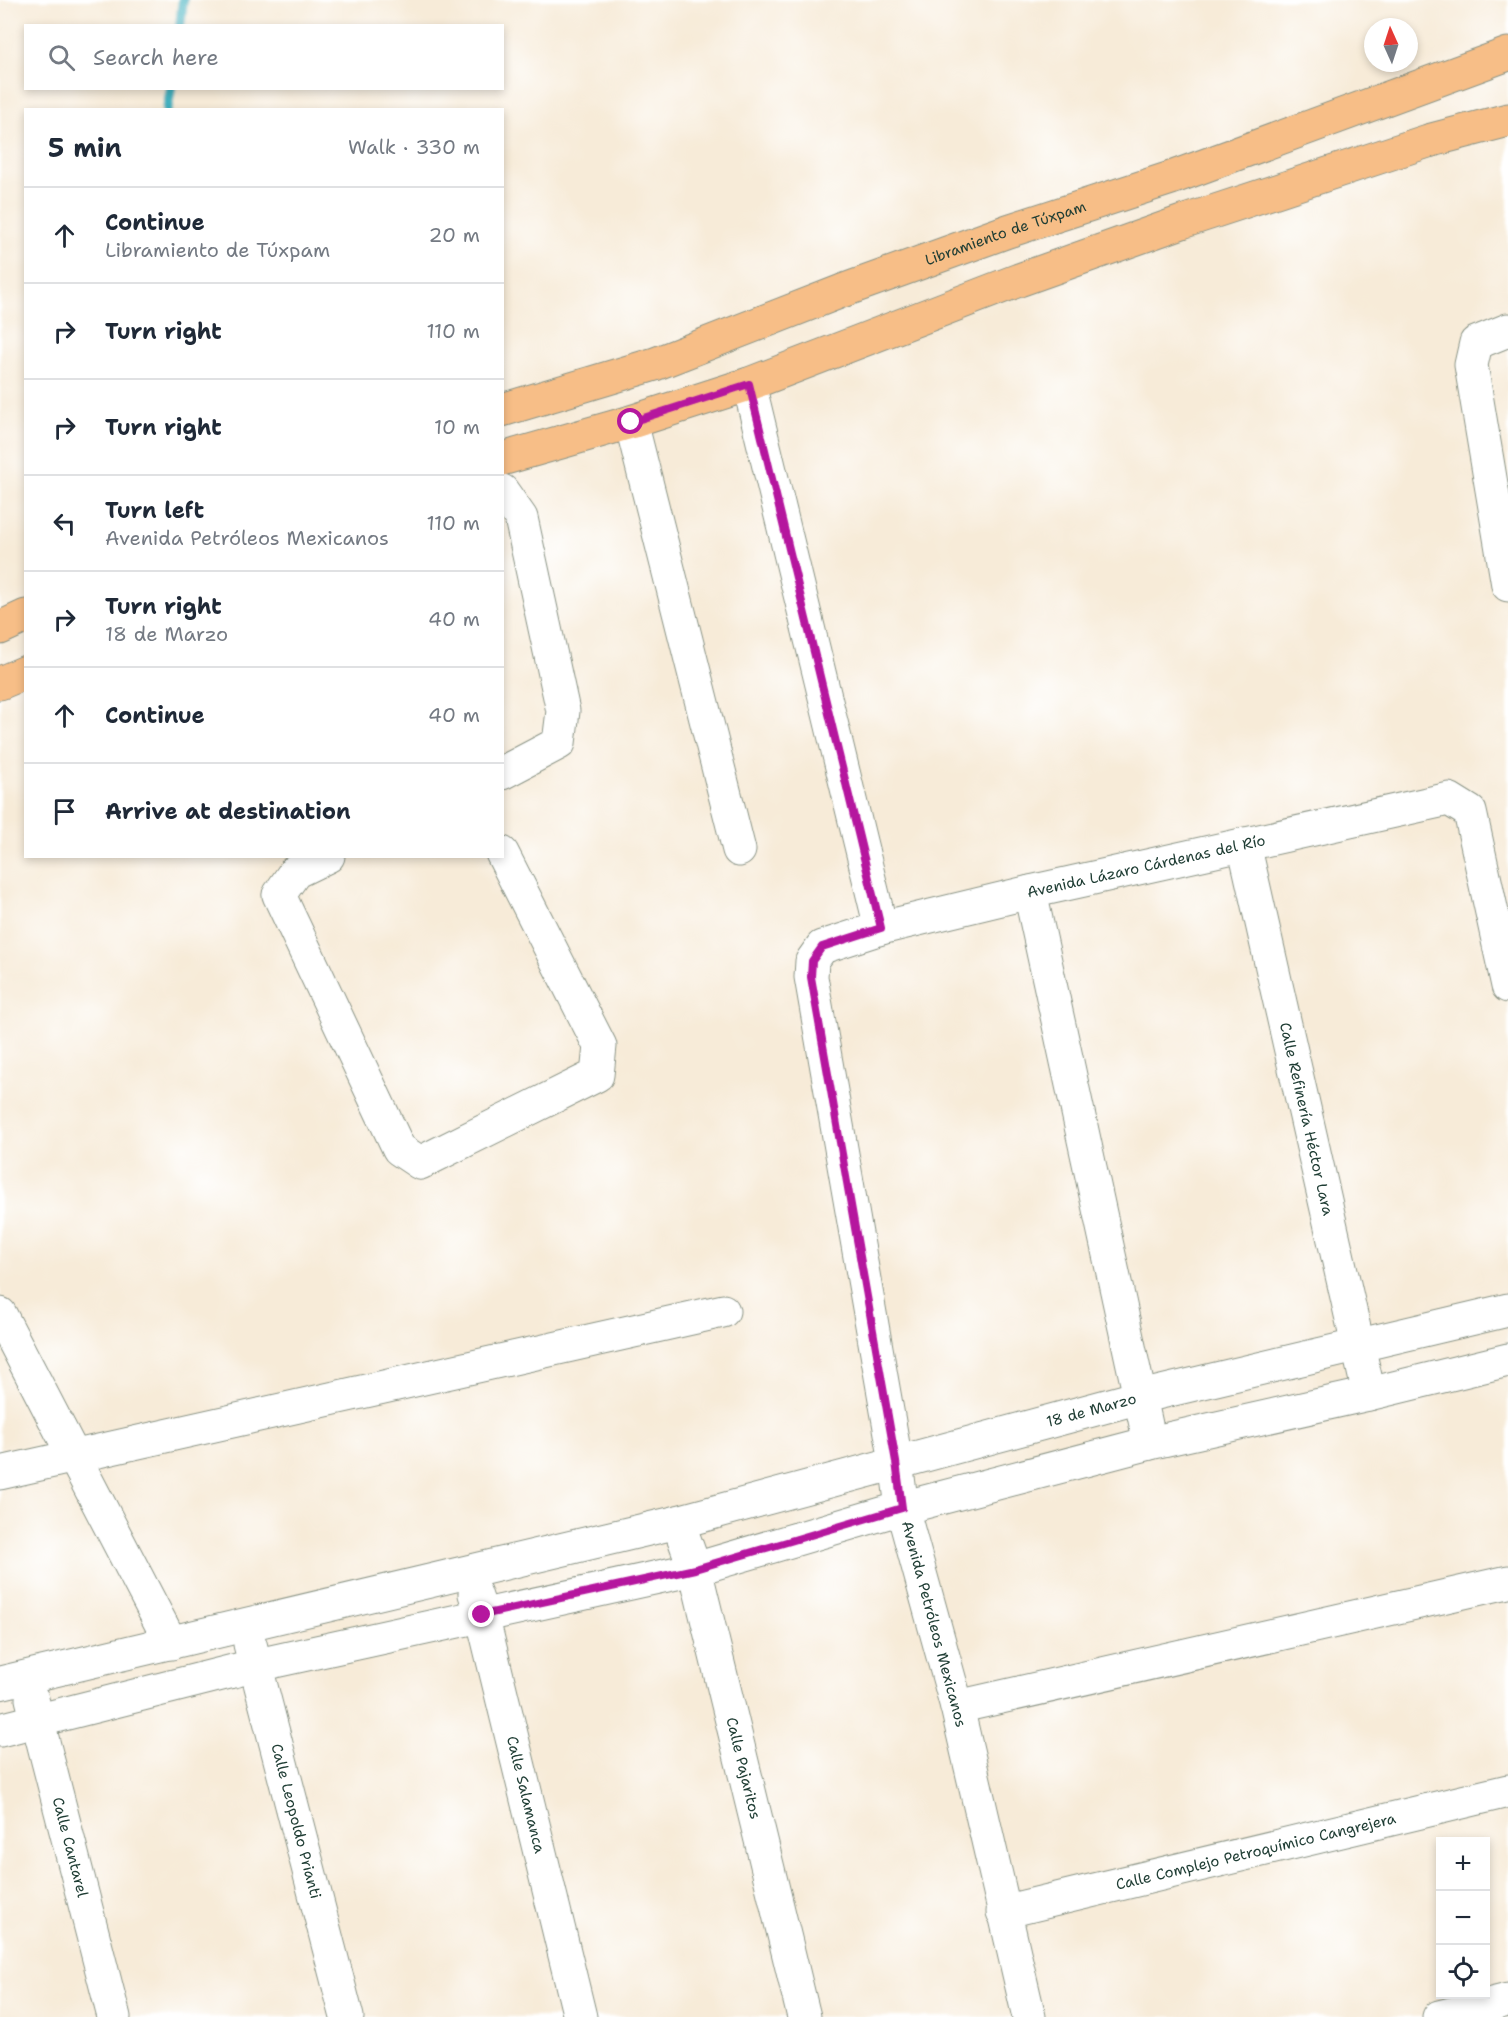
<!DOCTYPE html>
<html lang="en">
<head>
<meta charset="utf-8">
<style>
  :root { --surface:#fff; --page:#f6f6f7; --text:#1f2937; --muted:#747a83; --line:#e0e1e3 }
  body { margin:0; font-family:"Shantell Sans",sans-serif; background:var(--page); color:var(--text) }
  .controls { position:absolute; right:18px; bottom:18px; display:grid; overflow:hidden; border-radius:0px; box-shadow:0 3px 9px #0003 }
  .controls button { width:54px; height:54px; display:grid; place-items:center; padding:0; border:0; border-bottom:2px solid var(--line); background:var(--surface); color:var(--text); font:30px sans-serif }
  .compass { position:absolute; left:1364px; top:18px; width:54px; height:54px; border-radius:50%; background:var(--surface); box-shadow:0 3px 9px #0003; rotate:357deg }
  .stop { position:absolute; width:18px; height:18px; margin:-14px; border:4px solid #b5179e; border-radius:50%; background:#fff }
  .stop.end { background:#b5179e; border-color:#fff; box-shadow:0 2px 6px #0008 }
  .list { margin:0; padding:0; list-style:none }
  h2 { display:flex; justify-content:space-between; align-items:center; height:78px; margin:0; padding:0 24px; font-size:26px }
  h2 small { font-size:20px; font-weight:400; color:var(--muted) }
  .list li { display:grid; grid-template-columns:39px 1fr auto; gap:18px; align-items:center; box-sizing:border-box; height:96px; padding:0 24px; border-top:2px solid var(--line) }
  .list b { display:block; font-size:22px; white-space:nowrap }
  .list p { margin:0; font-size:20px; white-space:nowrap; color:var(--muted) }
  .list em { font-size:20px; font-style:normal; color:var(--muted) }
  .icon { flex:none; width:33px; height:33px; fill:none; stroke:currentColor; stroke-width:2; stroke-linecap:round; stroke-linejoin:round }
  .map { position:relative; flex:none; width:1508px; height:2017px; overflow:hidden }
  .search { position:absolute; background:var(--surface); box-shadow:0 3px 9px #0003; left:24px; top:24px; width:480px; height:66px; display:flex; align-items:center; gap:15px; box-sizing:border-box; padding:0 21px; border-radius:0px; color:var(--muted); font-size:22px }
  .panel { position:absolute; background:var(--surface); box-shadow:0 3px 9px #0003; left:24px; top:108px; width:480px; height:750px; border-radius:0px }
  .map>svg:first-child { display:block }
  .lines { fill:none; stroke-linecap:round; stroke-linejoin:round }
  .stream { stroke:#43b1bf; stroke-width:10 }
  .street-casing { stroke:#8b9486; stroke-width:35 }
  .primary-casing { stroke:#8b9486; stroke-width:35 }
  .street { stroke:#fff; stroke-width:33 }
  .primary { stroke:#f7be87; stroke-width:33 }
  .route { stroke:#b5179e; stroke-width:8 }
  .labels { text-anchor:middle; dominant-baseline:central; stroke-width:5; stroke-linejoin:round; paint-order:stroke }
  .street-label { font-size:15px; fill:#1f3d34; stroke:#fff }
</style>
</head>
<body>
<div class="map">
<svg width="1508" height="2017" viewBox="0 0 1508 2017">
  <rect width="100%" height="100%" fill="#fff"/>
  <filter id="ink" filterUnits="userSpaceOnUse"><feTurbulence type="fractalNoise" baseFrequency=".0167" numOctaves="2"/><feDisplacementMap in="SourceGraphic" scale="12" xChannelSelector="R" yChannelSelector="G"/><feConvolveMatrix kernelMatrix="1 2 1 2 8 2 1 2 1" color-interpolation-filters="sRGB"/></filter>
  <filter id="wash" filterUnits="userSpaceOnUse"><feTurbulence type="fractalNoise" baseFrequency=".008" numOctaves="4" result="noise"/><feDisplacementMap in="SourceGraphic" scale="24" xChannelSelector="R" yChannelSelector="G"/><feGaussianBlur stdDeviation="1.35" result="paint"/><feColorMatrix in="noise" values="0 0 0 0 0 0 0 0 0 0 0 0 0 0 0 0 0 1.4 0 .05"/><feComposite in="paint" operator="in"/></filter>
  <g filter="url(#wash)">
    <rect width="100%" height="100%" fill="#f7ebd8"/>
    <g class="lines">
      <g class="stream">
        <path d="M180 26 183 0"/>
        <path d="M167 110 171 88"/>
      </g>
    </g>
  </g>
  <g filter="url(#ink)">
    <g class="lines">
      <defs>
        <g id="street">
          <path d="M1508 330 1476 343 1471 365 1508 585"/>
          <path d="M749 384 881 928"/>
          <path d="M631 422 739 850"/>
          <path d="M502 491 521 518 563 711 559 743 502 773"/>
          <path id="s1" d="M1244 844 1369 1394"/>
          <path d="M328 856 295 872 279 895 399 1149 420 1163 597 1075 600 1046 502 853"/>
          <path d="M1030 892 1150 1443"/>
          <path d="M0 1314 171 1643"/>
          <path d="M0 1473 723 1311"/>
          <path id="s2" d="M678 1522 695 1569 804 2017"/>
          <path id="s3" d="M475 1594 482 1615 580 2017"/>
          <path id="s4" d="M250 1644 347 2017"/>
          <path id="s5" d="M0 1683 678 1522 1140 1397 1508 1310"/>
          <path id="s6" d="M32 1699 114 2017"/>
          <path d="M957 1707 1508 1582"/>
          <path d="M0 1730 257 1665 695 1569 902 1508 1150 1443 1369 1394 1508 1360"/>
          <path id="s7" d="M1003 1912 1508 1791"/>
          <path id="s8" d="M1029 2017 957 1707 902 1508 896 1462 811 977 812 961 822 947 881 928 1030 892 1449 799 1470 812 1508 986"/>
          <path d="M1439 2017 1508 2000"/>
        </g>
        <g id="primary">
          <path id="s9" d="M502 410 655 364 842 291 1008 231 1171 178 1508 54"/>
          <path d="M502 459 631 422 749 384 1019 280 1182 222 1428 141 1508 120"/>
          <path d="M0 628 26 616"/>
          <path d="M0 683 26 672"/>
        </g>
      </defs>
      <use href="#street" class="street-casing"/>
      <use href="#primary" class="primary-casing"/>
      <use href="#street" class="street"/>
      <use href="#primary" class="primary"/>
    </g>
  </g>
  <g class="lines" filter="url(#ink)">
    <path class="route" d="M482 1615 695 1569 902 1508 896 1462 811 977 812 961 822 947 881 928 749 384 631 422"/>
  </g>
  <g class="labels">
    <g class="street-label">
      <text stroke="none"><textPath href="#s9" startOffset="534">Libramiento de Túxpam</textPath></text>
      <text stroke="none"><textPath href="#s8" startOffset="1431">Avenida Lázaro Cárdenas del Río</textPath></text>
      <text stroke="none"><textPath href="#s1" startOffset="282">Calle Refinería Héctor Lara</textPath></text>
      <text stroke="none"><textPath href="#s5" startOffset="1125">18 de Marzo</textPath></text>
      <text transform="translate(934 1624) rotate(75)">Avenida Petróleos Mexicanos</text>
      <text stroke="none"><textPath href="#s2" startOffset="255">Calle Pajaritos</textPath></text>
      <text stroke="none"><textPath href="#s3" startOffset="207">Calle Salamanca</textPath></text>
      <text stroke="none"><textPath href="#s4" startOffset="183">Calle Leopoldo Prianti</textPath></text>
      <text stroke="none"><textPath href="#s6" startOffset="153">Calle Cantarel</textPath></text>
      <text stroke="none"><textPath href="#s7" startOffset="260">Calle Complejo Petroquímico Cangrejera</textPath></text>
    </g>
  </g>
</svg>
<div class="controls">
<button>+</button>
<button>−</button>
<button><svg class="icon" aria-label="locate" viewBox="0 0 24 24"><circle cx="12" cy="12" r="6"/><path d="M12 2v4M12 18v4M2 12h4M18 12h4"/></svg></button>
</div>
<svg class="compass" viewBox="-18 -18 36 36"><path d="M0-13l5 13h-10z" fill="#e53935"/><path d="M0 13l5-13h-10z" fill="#747a83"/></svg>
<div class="stop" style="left:631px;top:422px"></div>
<div class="stop end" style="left:482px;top:1615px"></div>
<div class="search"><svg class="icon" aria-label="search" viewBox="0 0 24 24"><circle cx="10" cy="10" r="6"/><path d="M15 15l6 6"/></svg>Search here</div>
<section class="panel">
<h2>5 min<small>Walk · 330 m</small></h2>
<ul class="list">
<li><svg class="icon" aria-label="ahead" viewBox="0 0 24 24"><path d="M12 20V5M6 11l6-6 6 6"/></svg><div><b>Continue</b><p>Libramiento de Túxpam</p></div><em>20 m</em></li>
<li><svg class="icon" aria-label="right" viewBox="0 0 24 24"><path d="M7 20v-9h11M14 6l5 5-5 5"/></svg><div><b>Turn right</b></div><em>110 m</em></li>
<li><svg class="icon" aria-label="right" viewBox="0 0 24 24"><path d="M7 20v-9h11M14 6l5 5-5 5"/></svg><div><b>Turn right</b></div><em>10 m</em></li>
<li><svg class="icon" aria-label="left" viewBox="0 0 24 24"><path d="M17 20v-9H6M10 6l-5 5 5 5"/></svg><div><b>Turn left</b><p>Avenida Petróleos Mexicanos</p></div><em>110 m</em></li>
<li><svg class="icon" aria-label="right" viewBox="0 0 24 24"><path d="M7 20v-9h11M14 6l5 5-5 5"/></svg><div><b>Turn right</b><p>18 de Marzo</p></div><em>40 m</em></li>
<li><svg class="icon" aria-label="ahead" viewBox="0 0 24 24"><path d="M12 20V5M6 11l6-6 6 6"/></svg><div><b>Continue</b></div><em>40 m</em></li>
<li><svg class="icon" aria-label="arrive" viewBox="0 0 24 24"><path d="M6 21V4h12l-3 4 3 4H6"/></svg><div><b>Arrive at destination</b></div></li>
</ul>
</section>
</div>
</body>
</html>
